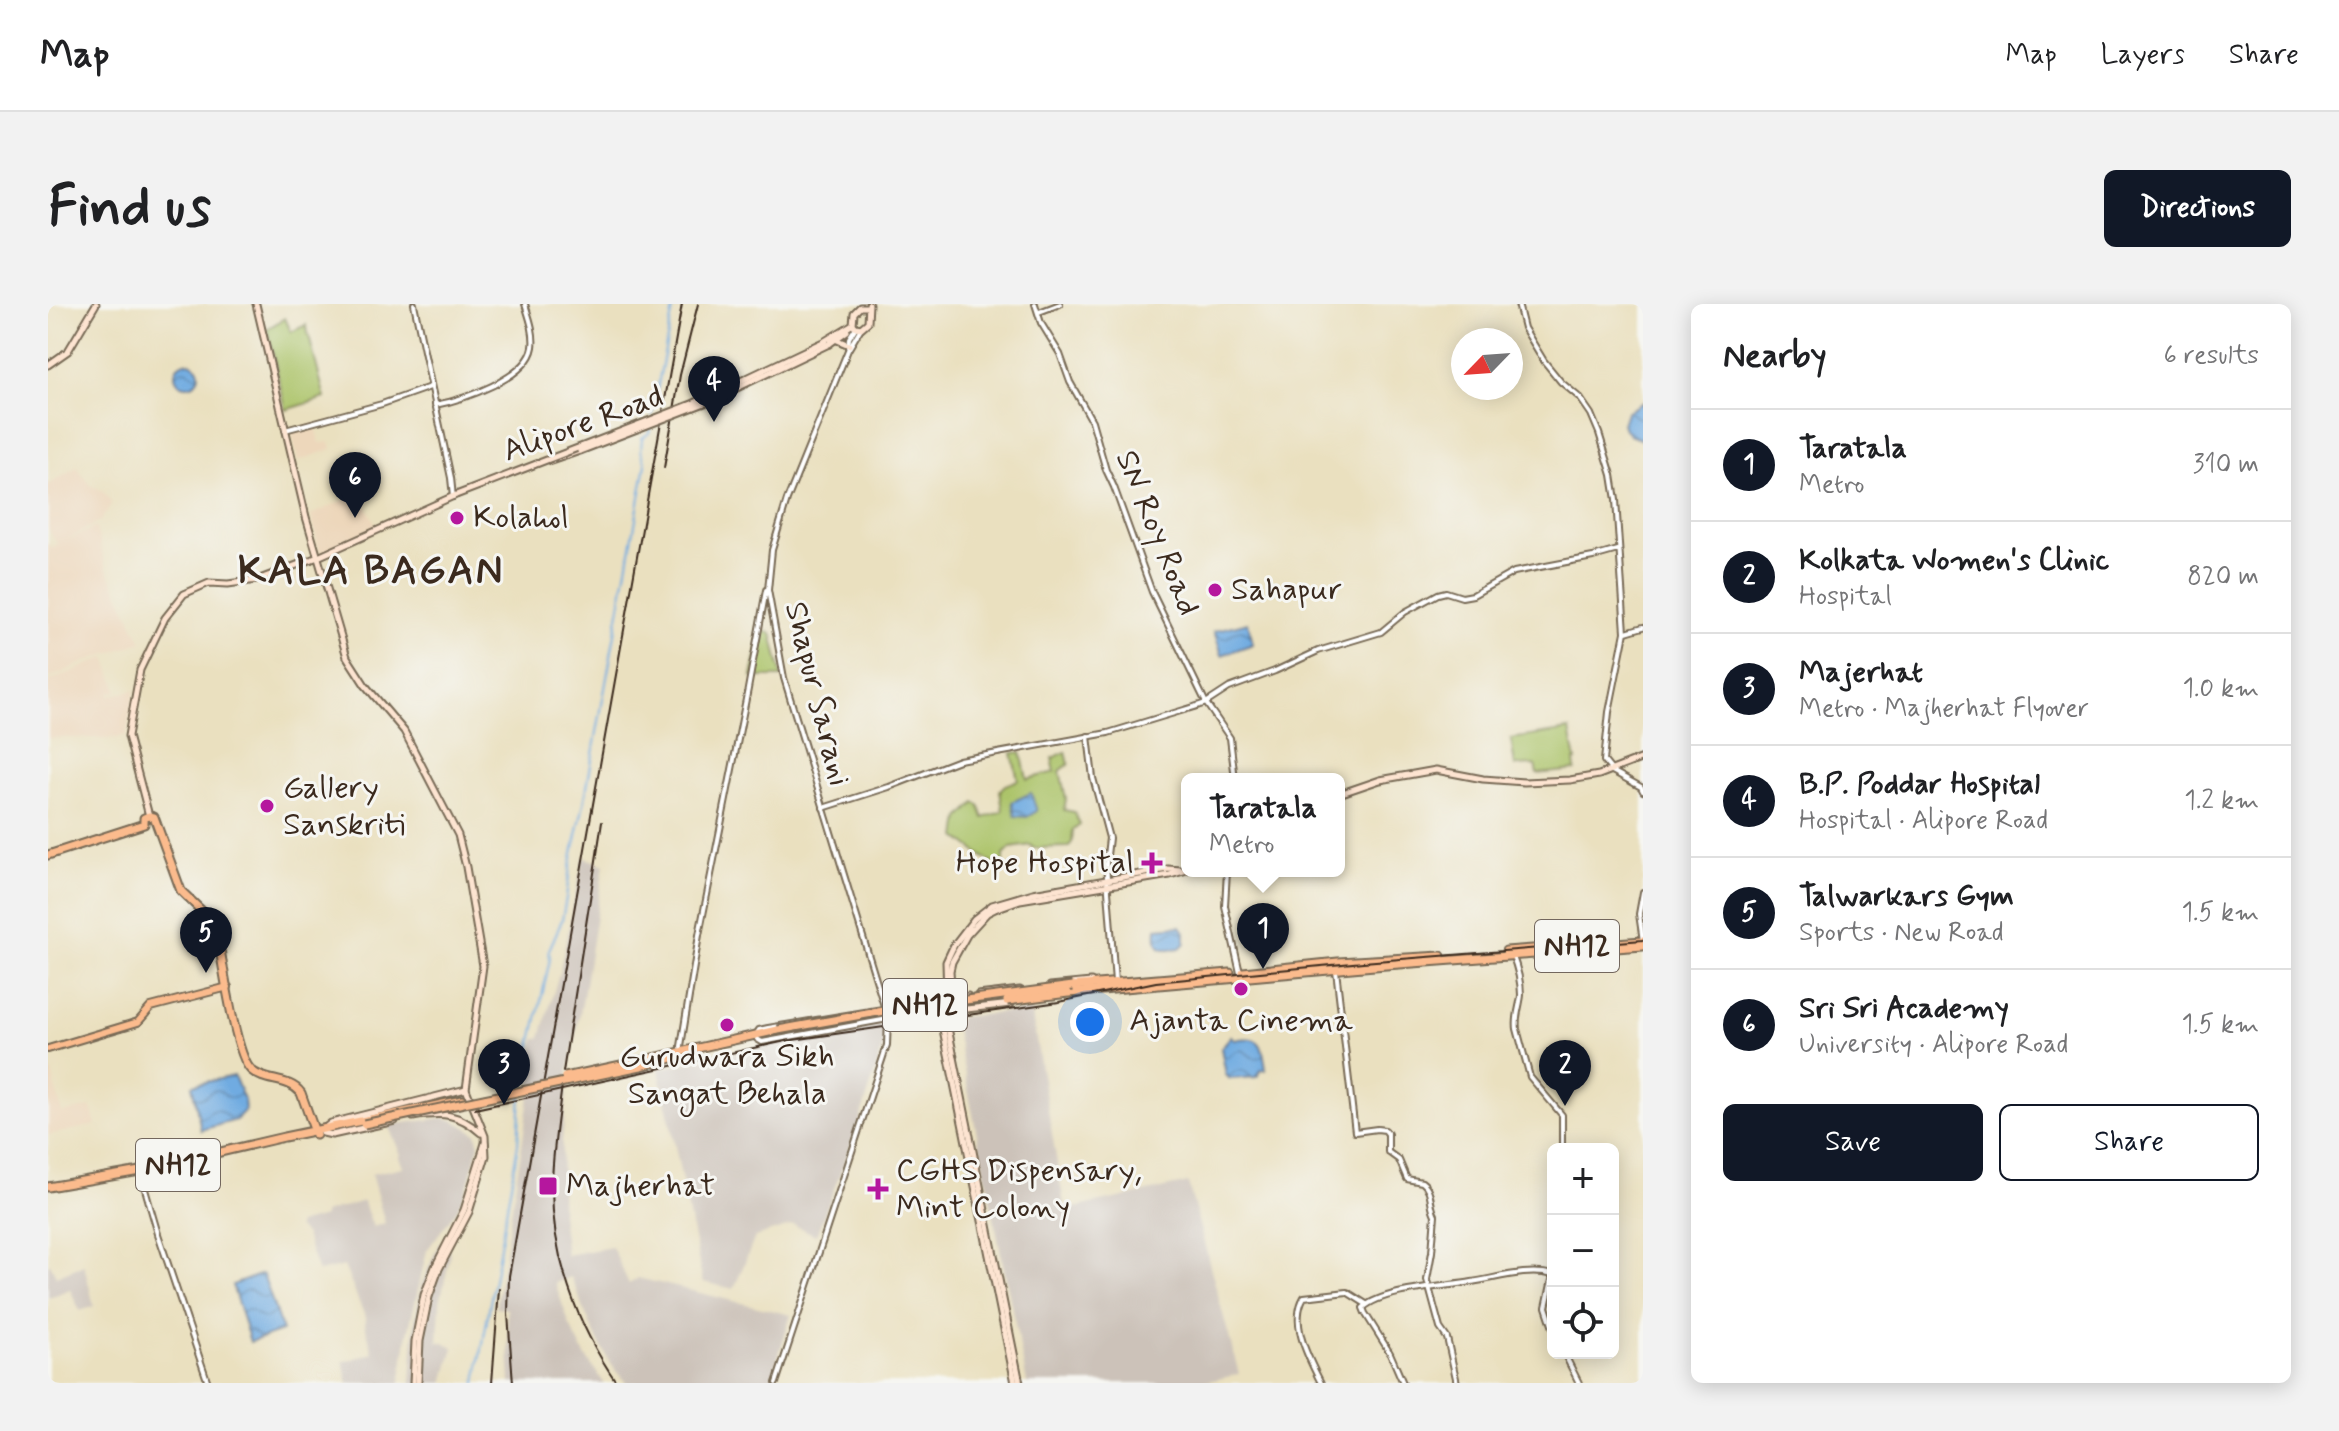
<!DOCTYPE html>
<html lang="en">
<head>
<meta charset="utf-8">
<style>
  :root { --surface:#fff; --page:#f2f2f2; --text:#202124; --muted:#757577; --line:#e0e0e0; --accent:#111827 }
  body { margin:0; font-family:Mynerve,sans-serif; background:var(--page); color:var(--text) }
  .controls { position:absolute; right:24px; bottom:24px; display:grid; overflow:hidden; border-radius:12px; box-shadow:0 4px 20px #0003 }
  .controls button { width:72px; height:72px; display:grid; place-items:center; padding:0; border:0; border-bottom:2px solid var(--line); background:var(--surface); color:var(--text); font:40px sans-serif }
  .compass { position:absolute; left:1403px; top:24px; width:72px; height:72px; border-radius:50%; background:var(--surface); box-shadow:0 4px 20px #0003; rotate:245deg }
  .you { position:absolute; left:1042px; top:718px; width:28px; height:28px; margin:-20px; border:6px solid #fff; border-radius:50%; background:#1a73e8; box-shadow:0 0 0 12px #1a73e833 }
  .badge { display:grid; place-items:center; width:52px; height:52px; border-radius:50%; background:var(--accent); color:#fff; font-size:26px; font-weight:700 }
  .pin { position:absolute; translate:-50% -66px; filter:drop-shadow(0 2px 4px #0008) }
  .pin::after { content:''; position:absolute; top:42px; width:28px; height:24px; background:inherit; clip-path:polygon(0 0,100% 0,50% 100%) }
  .popup { position:absolute; left:1133px; top:469px; width:164px; height:104px; box-sizing:border-box; display:grid; place-content:center; border-radius:12px; background:var(--surface); filter:drop-shadow(0 2px 6px #0005); font-size:26px; white-space:nowrap; color:var(--muted) }
  .popup b { font-size:30px; color:var(--text) }
  .popup::after { content:''; position:absolute; left:50%; top:100%; margin-left:-16px; border:16px solid transparent; border-top-color:var(--surface) }
  .list { margin:0; padding:0; list-style:none }
  h2 { display:flex; justify-content:space-between; align-items:center; height:104px; margin:0; padding:0 32px; font-size:34px }
  h2 small { font-size:26px; font-weight:400; color:var(--muted) }
  .list li { display:grid; grid-template-columns:52px 1fr auto; gap:24px; align-items:center; box-sizing:border-box; height:112px; padding:0 32px; border-top:2px solid var(--line) }
  .list b { display:block; font-size:30px; white-space:nowrap }
  .list p { margin:0; font-size:26px; white-space:nowrap; color:var(--muted) }
  .list em { font-size:26px; font-style:normal; color:var(--muted) }
  .actions { display:flex; gap:16px; padding:24px 32px }
  .actions a { flex:1; padding:18px 0; border:2px solid var(--accent); border-radius:12px; text-align:center; font-size:28px; color:var(--accent) }
  .actions .main { background:var(--accent); color:#fff }
  .icon { flex:none; width:44px; height:44px; fill:none; stroke:currentColor; stroke-width:2; stroke-linecap:round; stroke-linejoin:round }
  .map { position:relative; flex:none; width:1595px; height:1079px; overflow:hidden; border-radius:12px }
  header { display:flex; align-items:center; gap:48px; box-sizing:border-box; height:112px; padding:0 40px; background:var(--surface); border-bottom:2px solid var(--line) }
  header strong { font-size:38px }
  nav { display:flex; gap:44px; margin-inline-start:auto; font-size:28px }
  .intro { display:flex; align-items:center; justify-content:space-between; box-sizing:border-box; height:192px; padding:0 48px }
  h1 { margin:0; font-size:56px }
  .button { padding:20px 36px; border-radius:12px; background:var(--accent); color:#fff; font-size:28px; font-weight:700 }
  main { display:flex; gap:48px; padding:0 48px }
  aside { flex:1; background:var(--surface); border-radius:12px; box-shadow:0 4px 20px #0003 }
  .map>svg:first-child { display:block }
  .built { fill:#edd7bb }
  .industrial { fill:#ccc2b9 }
  .park { fill:#abc368; stroke:#737643; stroke-width:2 }
  .water { fill:url(#water-waves); stroke:#566a80; stroke-width:2 }
  .lines { fill:none; stroke-linecap:round; stroke-linejoin:round }
  .stream { stroke:#70abe1; stroke-width:2 }
  .tertiary-casing { stroke:#786a56; stroke-width:8 }
  .secondary-casing { stroke:#786a56; stroke-width:9 }
  .primary-casing { stroke:#786a56; stroke-width:10 }
  .trunk-casing { stroke:#786a56; stroke-width:11 }
  .tertiary { stroke:#fff; stroke-width:4 }
  .secondary { stroke:#fde4d1; stroke-width:5 }
  .primary { stroke:#fbbb8d; stroke-width:6 }
  .trunk { stroke:#fbbb8d; stroke-width:7 }
  .rail { stroke:#3b2a1e; stroke-width:2 }
  .secondary-bridge-casing { stroke:#786a56; stroke-width:9; stroke-linecap:butt }
  .trunk-bridge-casing { stroke:#786a56; stroke-width:11; stroke-linecap:butt }
  .secondary-bridge { stroke:#fde4d1; stroke-width:5 }
  .trunk-bridge { stroke:#fbbb8d; stroke-width:7 }
  .poi-dot { fill:#b5179e; stroke:#f6f6f2; stroke-width:3 }
  .labels { text-anchor:middle; dominant-baseline:central; stroke-width:6; stroke-linejoin:round; paint-order:stroke }
  .shield { fill:#f6f6f2; stroke:#73675e; stroke-width:2 }
  .shield-label { font-size:30px; font-weight:bold; fill:#3b2a1e }
  .street-label { font-size:32px; fill:#3b2a1e; stroke:#f6f6f2 }
  .poi-label { font-size:32px; fill:#3b2a1e; stroke:#f6f6f2; text-anchor:start }
  .district-label { font-size:40px; font-weight:bold; letter-spacing:2px; fill:#3b2a1e; stroke:#f6f6f2 }
</style>
</head>
<body>
<header>
<strong>Map</strong>
<nav><a>Map</a><a>Layers</a><a>Share</a></nav>
</header>
<div class="intro"><h1>Find us</h1><a class="button">Directions</a></div>
<main>
<div class="map">
<svg width="1595" height="1079" viewBox="0 0 1595 1079">
  <defs>
    <pattern id="water-waves" width="16" height="10" patternUnits="userSpaceOnUse" patternTransform="scale(2)"><rect width="16" height="10" fill="#70abe1"/><path d="M0 5q4-4 8 0t8 0" fill="none" stroke="#5d8bb6"/></pattern>
  </defs>
  <rect width="100%" height="100%" fill="#f6f6f2"/>
  <filter id="ink" filterUnits="userSpaceOnUse"><feTurbulence type="fractalNoise" baseFrequency=".0125" numOctaves="2"/><feDisplacementMap in="SourceGraphic" scale="16" xChannelSelector="R" yChannelSelector="G"/><feConvolveMatrix kernelMatrix="1 2 1 2 8 2 1 2 1" color-interpolation-filters="sRGB"/></filter>
  <filter id="wash" filterUnits="userSpaceOnUse"><feTurbulence type="fractalNoise" baseFrequency=".006" numOctaves="4" result="noise"/><feDisplacementMap in="SourceGraphic" scale="32" xChannelSelector="R" yChannelSelector="G"/><feGaussianBlur stdDeviation="1.8" result="paint"/><feColorMatrix in="noise" values="0 0 0 0 0 0 0 0 0 0 0 0 0 0 0 0 0 1.4 0 .05"/><feComposite in="paint" operator="in"/></filter>
  <g filter="url(#wash)">
    <rect width="100%" height="100%" fill="#eae0bf"/>
    <g class="built">
      <path d="M267 120 272 139 282 138 284 145 250 157 243 126Z"/>
      <path d="M29 163 43 182 55 187 64 200 52 217 15 238 48 223 58 263 94 338 39 357 0 375V239L4 244 10 241 0 224V181Z"/>
      <path d="M312 189 330 225 272 251 263 211Z"/>
      <path d="M58 353 70 387 61 389V392L87 386 78 431 65 435 64 425V434H0V378Z"/>
      <path d="M4 768 14 809 43 803 48 821 0 831V769Z"/>
    </g>
    <g class="industrial">
      <path d="M535 553 556 561 534 699 521 765 514 837 513 910 518 951 564 943 581 980 590 974 743 1011 722 1079H578L561 1057 544 1025 523 973 507 979 522 1022 538 1053 556 1079H463L459 1005 448 1003 475 835 485 765 482 764 487 736 493 733 512 666Z"/>
      <path d="M983 706 1017 906 1140 879 1191 1070 1153 1079H979L907 721 912 713Z"/>
      <path d="M828 718 834 721 838 733 807 831 768 931 745 921 707 933 686 985 655 978 611 765Z"/>
      <path d="M396 814 407 817 428 829 431 841 419 883 410 904 379 946 360 1029 352 1079H300L295 1058 325 1049 317 1020 318 1015 296 962 270 968 257 931 249 923 250 920 276 913V909L315 897 325 923 337 919 323 870 355 863 351 853 353 851 340 821Z"/>
      <path d="M392 937 401 945 402 953 392 998 390 1037 406 1043 396 1079H363L367 1016 374 979Z"/>
      <path d="M0 960H2L8 972 36 961 46 1002 32 1007 22 985 0 994Z"/>
    </g>
    <g class="park">
      <path d="M237 14 243 28 258 21 277 94 238 106 219 25Z"/>
      <path d="M713 326 724 329 734 373H704Z"/>
      <path d="M1522 426 1528 457H1526L1527 466 1489 470 1487 461 1467 462 1463 435Z"/>
      <path d="M973 448 979 475 1007 468 1004 454 1018 448 1021 460 1012 467 1018 495 1016 506 1026 508 1032 521 1025 526 1024 538 1021 543 985 544 983 541 963 544 956 551V564H950L909 533 912 514 927 499 931 501 936 514 955 507 952 486 957 481 970 476 964 449Z"/>
    </g>
    <g class="water">
      <circle cx="139" cy="70" r="12"/>
      <path d="M1595 98V136H1594L1581 131 1574 120 1578 108Z"/>
      <path d="M1200 318 1205 340 1174 351 1166 327Z"/>
      <path d="M983 489 989 507 979 513 967 512 964 498Z"/>
      <path d="M1133 622 1137 628V639L1132 644C1112 647 1107 646 1109 624Z"/>
      <path d="M1183 732 1187 736C1214 730 1215 742 1218 766H1213L1209 773 1182 775 1178 771 1173 744Z"/>
      <path d="M186 772 196 796 197 807 188 816 153 826 144 781Z"/>
      <path d="M214 970 216 973 234 1027 202 1038 184 981Z"/>
    </g>
    <g class="lines">
      <g class="stream">
        <path d="M604 111 626 0"/>
        <path d="M474 783 502 655 501 646 514 616 518 594 522 563 536 499 598 160 593 146 594 134 601 129 603 120"/>
        <path d="M428 1079 470 840 473 790"/>
      </g>
    </g>
  </g>
  <g filter="url(#ink)">
    <g class="lines">
      <defs>
        <g id="tertiary">
          <path d="M366 0 403 174 405 193"/>
          <path d="M987 0 993 19 1012 50 1022 78 1044 117 1058 166 1066 183 1104 288 1158 399 1182 434 1187 475"/>
          <path d="M1470 0 1476 24 1496 57 1513 78 1532 94 1543 110 1551 129 1564 171 1568 196 1577 328 1561 408 1556 457 1564 467 1593 483 1595 487"/>
          <path d="M991 8 1012 0"/>
          <path d="M800 43 801 34 808 23"/>
          <path d="M387 101C414 96 480 74 485 43 487 29 481 13 477 0"/>
          <path d="M237 126 334 100 382 83"/>
          <path d="M1578 328 1595 323"/>
          <path d="M1040 432 1045 474 1061 534 1058 560 1067 678"/>
          <path d="M775 504 841 483 911 456 1060 429 1146 403 1158 399 1181 384 1227 367 1270 347 1333 328 1357 308 1390 290 1398 288 1414 293 1425 291 1466 268 1545 253 1570 246"/>
          <path d="M1179 567 1177 602 1192 669"/>
          <path d="M1595 637 1591 610 1595 588"/>
          <path d="M1464 650C1469 663 1473 677 1473 691 1472 702 1467 713 1469 725L1482 773 1514 811V845"/>
          <path d="M1288 666 1307 828 1329 825 1337 826 1340 830V848L1351 856 1359 875 1374 878C1385 886 1381 900 1387 911L1384 948 1379 976 1392 1024 1399 1034 1409 1079"/>
          <path d="M709 729 711 726 720 724 889 696"/>
          <path d="M709 735 714 738 840 715 891 708"/>
          <path d="M634 749 633 742 651 631 700 385 718 286"/>
          <path d="M92 868 110 930 160 1079"/>
          <path d="M1516 1049 1531 1079"/>
          <path d="M728 1079 839 741 840 715 736 374 720 286 724 246 739 196 800 46 813 24"/>
          <path d="M1273 1079C1261 1055 1241 1019 1256 993L1299 988 1318 1000"/>
          <path d="M1355 1079 1342 1049 1317 1009 1315 1004C1335 985 1397 983 1424 978 1450 974 1480 964 1505 971L1498 1003 1505 1024"/>
        </g>
        <g id="secondary">
          <path d="M208 0 258 213 299 353 317 381 356 427 410 531 418 563 435 662 418 785 437 832 438 852 421 908 391 965 381 993 372 1037 370 1079"/>
          <path d="M820 3H812L806 9 805 20 808 23 813 24 820 18 821 0"/>
          <path d="M787 35 801 41"/>
          <path d="M777 37 805 20"/>
          <path d="M781 40 799 27"/>
          <path d="M0 61 20 47 48 0"/>
          <path d="M503 157 532 147"/>
          <path d="M1291 490 1332 476 1388 466 1435 475 1476 478 1522 476 1551 471 1595 454"/>
          <path d="M101 512 80 432 92 366 117 314 136 290 161 279 180 280 209 276 270 253 408 191"/>
          <path d="M1002 682 1043 678"/>
          <path d="M930 691 972 686"/>
          <path d="M920 692 889 696 967 1079"/>
          <path d="M899 694 898 658 906 641 926 615 944 601 985 589 1120 565 1133 566"/>
          <path d="M904 694 902 667 904 658 919 631 939 609 947 605 972 596 1122 571 1139 566"/>
          <path d="M896 704 972 1079"/>
          <path d="M901 707 963 700"/>
          <path d="M365 813C395 808 410 809 433 829"/>
          <path d="M277 824 283 819 418 785"/>
          <path d="M275 829 284 831 347 817"/>
          <path d="M365 1079 367 1037 376 991 387 963 416 906 437 839"/>
        </g>
        <path id="primary" d="M0 745 90 718 103 703 180 683"/>
        <g id="trunk">
          <path d="M0 551 96 520V514L101 512 106 513 133 587 160 613 169 628C174 654 187 751 203 766 217 779 241 773 253 789L268 831"/>
          <path d="M1458 647 1595 637"/>
          <path d="M1195 668 1290 658 1393 652"/>
          <path d="M1025 682 1182 669"/>
          <path d="M1020 689 1338 661 1595 642"/>
          <path d="M592 757 730 726"/>
          <path d="M593 762 632 752"/>
          <path d="M0 883 92 867 236 833 414 796"/>
        </g>
      </defs>
      <use href="#tertiary" class="tertiary-casing"/>
      <use href="#secondary" class="secondary-casing"/>
      <use href="#primary" class="primary-casing"/>
      <use href="#trunk" class="trunk-casing"/>
      <use href="#tertiary" class="tertiary"/>
      <use href="#secondary" class="secondary"/>
      <use href="#primary" class="primary"/>
      <use href="#trunk" class="trunk"/>
      <g class="rail">
        <path d="M616 164 632 71 650 0"/>
        <path d="M515 768 554 518"/>
        <path d="M514 781C510 813 505 845 504 878 503 951 528 1020 569 1079"/>
        <path d="M427 805 738 737 1011 698 1108 678 1315 658 1595 636"/>
        <path d="M444 1079 451 985"/>
        <path d="M465 1079 460 1010 461 972 634 0"/>
      </g>
      <defs>
        <g id="secondary-bridge">
          <path d="M532 147 662 97 781 40"/>
          <path d="M408 191 644 100 777 37"/>
        </g>
        <g id="trunk-bridge">
          <path d="M959 697 1020 689"/>
          <path d="M879 706 907 703"/>
          <path d="M730 726 841 706 1025 682"/>
          <path d="M517 773 592 757"/>
          <path d="M316 820 593 762"/>
        </g>
      </defs>
      <use href="#secondary-bridge" class="secondary-bridge-casing"/>
      <use href="#trunk-bridge" class="trunk-bridge-casing"/>
      <use href="#secondary-bridge" class="secondary-bridge"/>
      <use href="#trunk-bridge" class="trunk-bridge"/>
    </g>
  </g>
  <g class="poi-dot">
    <circle cx="409" cy="214" r="8"/>
    <circle cx="1167" cy="286" r="8"/>
    <circle cx="219" cy="502" r="8"/>
    <path d="M1100 547h8v8h8v8h-8v8h-8v-8h-8v-8h8z"/>
    <circle cx="1193" cy="685" r="8"/>
    <circle cx="679" cy="721" r="8"/>
    <rect x="490" y="872" width="20" height="20" rx="4"/>
    <path d="M826 873h8v8h8v8h-8v8h-8v-8h-8v-8h8z"/>
  </g>
  <g class="labels">
    <g class="shield">
      <rect x="1487" y="616" width="84" height="52" rx="6"/>
      <rect x="835" y="675" width="84" height="52" rx="6"/>
      <rect x="88" y="835" width="84" height="52" rx="6"/>
    </g>
    <g class="shield-label">
      <text x="1529" y="642">NH12</text>
      <text x="877" y="701">NH12</text>
      <text x="130" y="861">NH12</text>
    </g>
    <g class="street-label">
      <text transform="translate(535 120) rotate(-20)">Alipore Road</text>
      <text transform="translate(1109 229) rotate(68)">SN Roy Road</text>
      <text transform="translate(769 390) rotate(76)">Shapur Sarani</text>
    </g>
    <g class="poi-label">
      <text x="425" y="214">Kolahol</text>
      <text x="1183" y="286">Sahapur</text>
      <text x="235" y="484">Gallery<tspan x="235" dy="37">Sanskriti</tspan></text>
      <text x="1086" y="559" text-anchor="end">Hope Hospital</text>
      <text x="1193" y="717" text-anchor="middle">Ajanta Cinema</text>
      <text x="679" y="753" text-anchor="middle">Gurudwara Sikh<tspan x="679" dy="37">Sangat Behala</tspan></text>
      <text x="848" y="867">CGHS Dispensary,<tspan x="848" dy="37">Mint Colony</tspan></text>
      <text x="518" y="882">Majherhat</text>
    </g>
    <g class="district-label">
      <text x="323" y="268">KALA BAGAN</text>
    </g>
  </g>
</svg>
<div class="controls">
<button>+</button>
<button>−</button>
<button><svg class="icon" aria-label="locate" viewBox="0 0 24 24"><circle cx="12" cy="12" r="6"/><path d="M12 2v4M12 18v4M2 12h4M18 12h4"/></svg></button>
</div>
<svg class="compass" viewBox="-18 -18 36 36"><path d="M0-13l5 13h-10z" fill="#e53935"/><path d="M0 13l5-13h-10z" fill="#757577"/></svg>
<div class="you"></div>
<div class="pin badge" style="left:1215px;top:665px">1</div>
<div class="popup"><b>Taratala</b>Metro</div>
<div class="pin badge" style="left:1517px;top:802px">2</div>
<div class="pin badge" style="left:456px;top:801px">3</div>
<div class="pin badge" style="left:666px;top:118px">4</div>
<div class="pin badge" style="left:158px;top:669px">5</div>
<div class="pin badge" style="left:307px;top:214px">6</div>
</div>
<aside>
<h2>Nearby<small>6 results</small></h2>
<ul class="list">
<li><span class="badge">1</span><div><b>Taratala</b><p>Metro</p></div><em>310 m</em></li>
<li><span class="badge">2</span><div><b>Kolkata Women's Clinic</b><p>Hospital</p></div><em>820 m</em></li>
<li><span class="badge">3</span><div><b>Majerhat</b><p>Metro · Majherhat Flyover</p></div><em>1.0 km</em></li>
<li><span class="badge">4</span><div><b>B.P. Poddar Hospital</b><p>Hospital · Alipore Road</p></div><em>1.2 km</em></li>
<li><span class="badge">5</span><div><b>Talwarkars Gym</b><p>Sports · New Road</p></div><em>1.5 km</em></li>
<li><span class="badge">6</span><div><b>Sri Sri Academy</b><p>University · Alipore Road</p></div><em>1.5 km</em></li>
</ul>
<div class="actions"><a class="main">Save</a><a>Share</a></div>
</aside>
</main>
</body>
</html>
